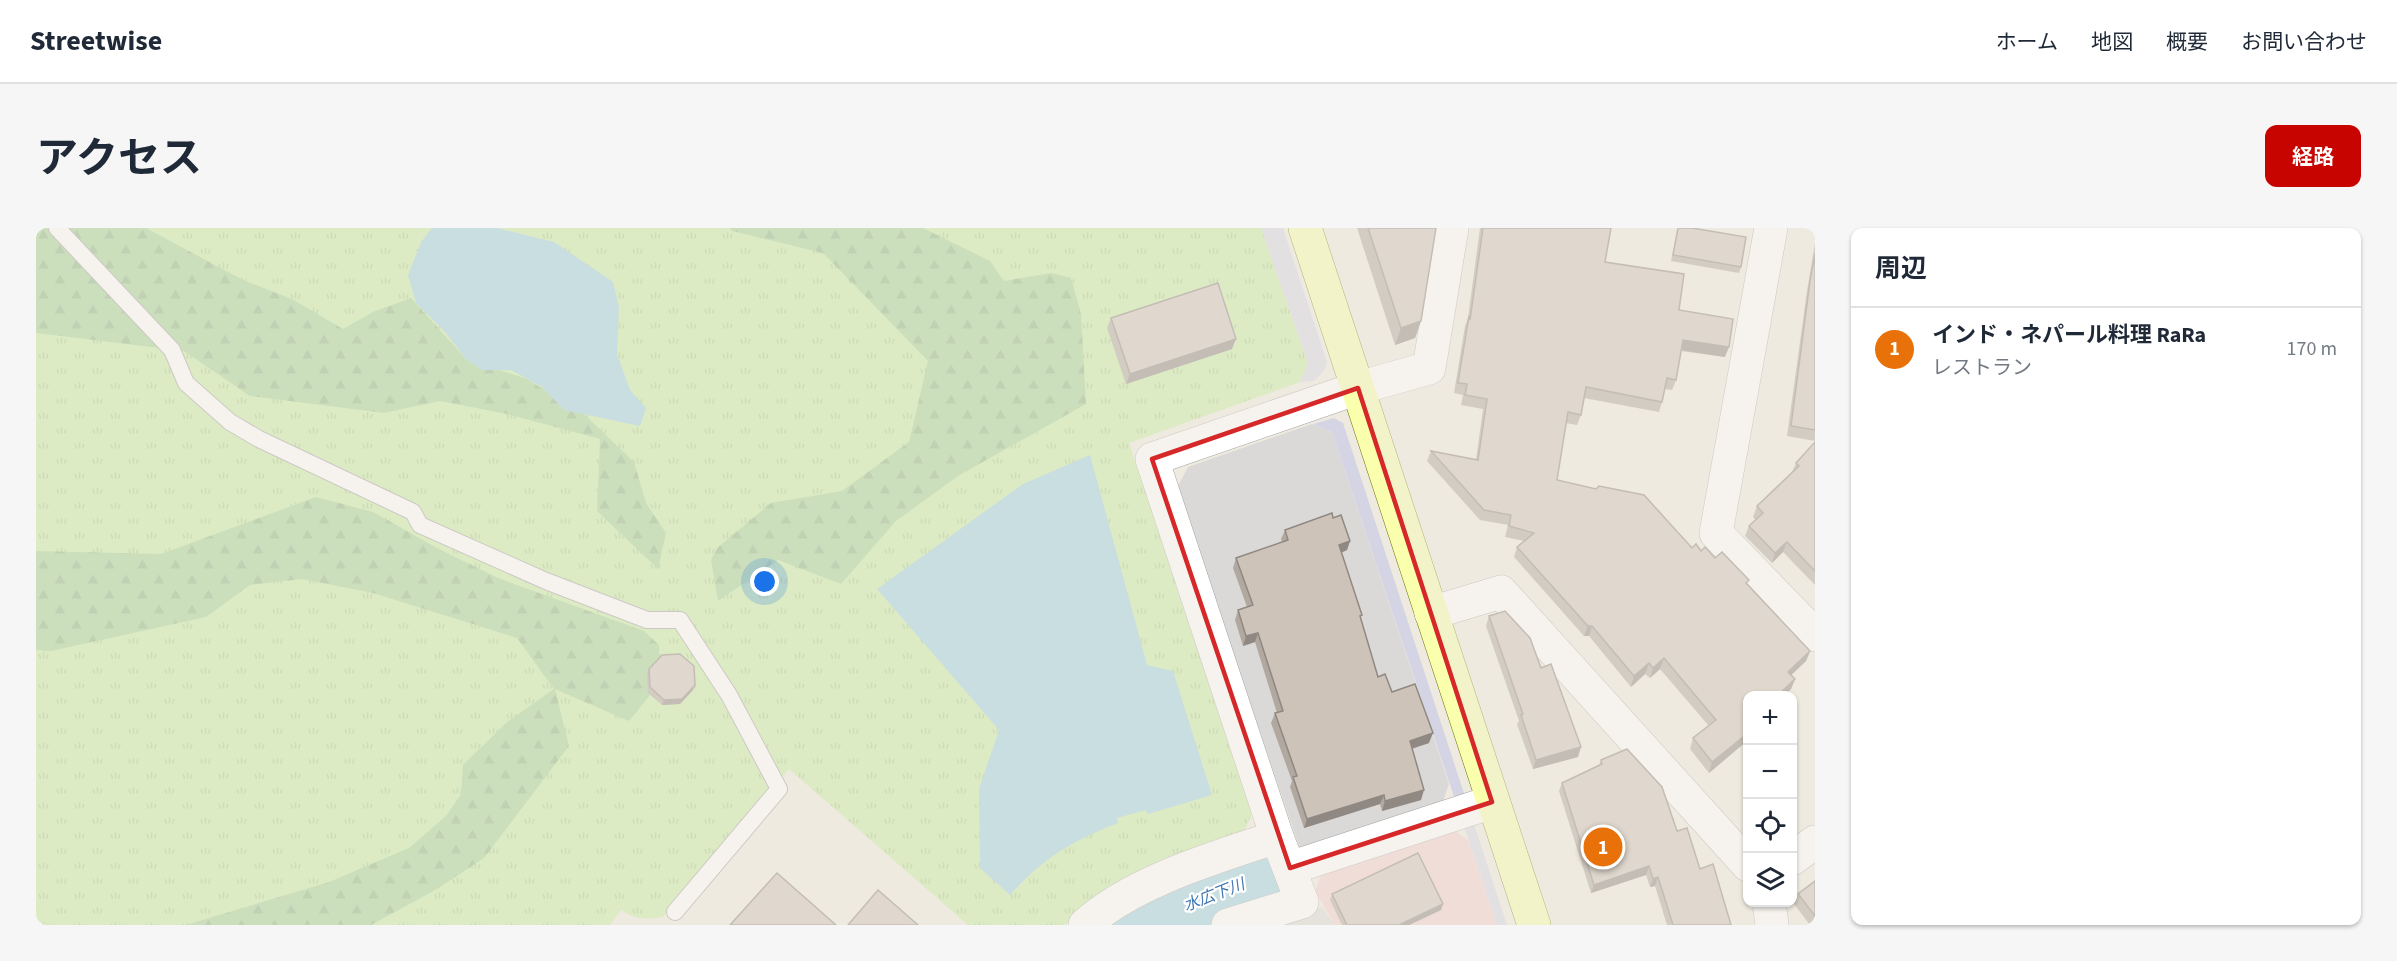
<!DOCTYPE html>
<html lang="ja">
<head>
<meta charset="utf-8">
<style>
  :root { --surface:#fff; --page:#f6f6f7; --text:#1f2937; --muted:#747a83; --line:#e0e1e3; --accent:#c70400 }
  body { margin:0; font-family:"Source Sans 3","Noto Sans JP",sans-serif; background:var(--page); color:var(--text) }
  .controls { position:absolute; right:18px; bottom:18px; display:grid; overflow:hidden; border-radius:12px; box-shadow:0 2px 4px #0004 }
  .controls button { width:54px; height:54px; display:grid; place-items:center; padding:0; border:0; border-bottom:2px solid var(--line); background:var(--surface); color:var(--text); font:30px sans-serif }
  .you { position:absolute; left:729px; top:354px; width:21px; height:21px; margin:-15px; border:4px solid #fff; border-radius:50%; background:#1a73e8; box-shadow:0 0 0 9px #1a73e833 }
  .badge { display:grid; place-items:center; width:39px; height:39px; border-radius:50%; background:var(--accent); color:#fff; font-size:20px; font-weight:700 }
  .pin { position:absolute; translate:-50% -50%; border:3px solid #fff; box-shadow:0 2px 6px #0006 }
  .list { margin:0; padding:0; list-style:none }
  h2 { display:flex; justify-content:space-between; align-items:center; height:78px; margin:0; padding:0 24px; font-size:26px }
  h2 small { font-size:20px; font-weight:400; color:var(--muted) }
  .list li { display:grid; grid-template-columns:39px 1fr auto; gap:18px; align-items:center; box-sizing:border-box; height:84px; padding:0 24px; border-top:2px solid var(--line) }
  .list b { display:block; font-size:22px; white-space:nowrap }
  .list p { margin:0; font-size:20px; white-space:nowrap; color:var(--muted) }
  .list em { font-size:20px; font-style:normal; color:var(--muted) }
  .icon { flex:none; width:33px; height:33px; fill:none; stroke:currentColor; stroke-width:2; stroke-linecap:round; stroke-linejoin:round }
  .map { position:relative; flex:none; width:1779px; height:697px; overflow:hidden; border-radius:12px }
  header { display:flex; align-items:center; gap:36px; box-sizing:border-box; height:84px; padding:0 30px; background:var(--surface); border-bottom:2px solid var(--line) }
  header strong { font-size:28px }
  nav { display:flex; gap:33px; margin-inline-start:auto; font-size:21px }
  .intro { display:flex; align-items:center; justify-content:space-between; box-sizing:border-box; height:144px; padding:0 36px }
  h1 { margin:0; font-size:42px }
  .button { padding:15px 27px; border-radius:12px; background:var(--accent); color:#fff; font-size:21px; font-weight:700 }
  main { display:flex; gap:36px; padding:0 36px }
  aside { flex:1; background:var(--surface); border-radius:12px; box-shadow:0 2px 4px #0004 }
  .map>svg:first-child { display:block }
  .residential { fill:#dad9d8 }
  .commercial { fill:#f2cfcd }
  .grass { fill:url(#grass-tufts) }
  .forest { fill:url(#forest-firs) }
  .plaza { fill:#d5d4e4 }
  .water { fill:#9cd0e1 }
  .lines { fill:none; stroke-linecap:round; stroke-linejoin:round }
  .river { stroke:#9cd0e1; stroke-width:63 }
  .lane-casing { stroke:#a3a3a3; stroke-width:18 }
  .street-casing { stroke:#a3a3a3; stroke-width:34 }
  .secondary-casing { stroke:#667500; stroke-width:34 }
  .lane { stroke:#fff; stroke-width:16 }
  .street { stroke:#fff; stroke-width:33 }
  .secondary { stroke:#f9ffad; stroke-width:33 }
  .wall { fill:#b1a89f }
  .shaded-wall { fill:#908882 }
  .building { fill:#cec3b9; stroke:#908882; stroke-width:1.5 }
  .marked { fill:none; stroke:#d62828; stroke-width:4.5; stroke-linejoin:round }
  .labels { text-anchor:middle; dominant-baseline:central; stroke-width:4.5; stroke-linejoin:round; paint-order:stroke }
  .water-label { font-size:16px; font-style:italic; fill:#4077b3; stroke:#fff }
</style>
</head>
<body>
<header>
<strong>Streetwise</strong>
<nav><a>ホーム</a><a>地図</a><a>概要</a><a>お問い合わせ</a></nav>
</header>
<div class="intro"><h1>アクセス</h1><a class="button">経路</a></div>
<main>
<div class="map">
<svg width="1779" height="697" viewBox="0 0 1779 697">
  <defs>
    <pattern id="grass-tufts" width="24" height="20" patternUnits="userSpaceOnUse" patternTransform="scale(1.5)"><rect width="24" height="20" fill="#c5eea0"/><path d="M3 7l-1-3M5 7V3M7 7l1-3M15 17l-1-3M17 17v-4M19 17l1-3" fill="none" stroke="#a9cc89"/></pattern>
    <pattern id="forest-firs" width="22" height="20" patternUnits="userSpaceOnUse" patternTransform="scale(1.5)"><rect width="22" height="20" fill="#a2d291"/><path d="M5 1l3.5 6h-7zM16 11l3.5 6h-7z" fill="#8bb47c"/></pattern>
  </defs>
  <rect width="100%" height="100%" fill="#eeeae0"/>
  <g class="residential">
    <path d="M1276 196 1296 204 1413 556 1405 579 1264 621 1141 260 1152 239Z"/>
    <path d="M1286 679 1299 697H1228Z"/>
  </g>
  <path class="commercial" d="M1416 601 1432 612 1461 697H1299L1279 663 1286 644Z"/>
  <path class="grass" d="M0 0H1225L1272 135 1264 154 1093 215 1216 586 1208 603 1057 675 1029 697H932L753 541 627 689C611 692 598 691 585 682L574 697H0Z"/>
  <g class="forest">
    <path d="M0 0H110L207 52 256 71 307 101 337 84 375 70 430 131 491 151 548 186 598 234 610 275 630 305 622 341 561 283 564 211 471 186 404 173 348 185 214 168 148 123 0 105Z"/>
    <path d="M693 0H887L954 33 968 53 1015 45 1035 50 1045 86 1050 176 922 248 860 293 805 356 742 332 682 373 675 332 681 320 735 275 806 263 873 214 892 133 787 25 696 3Z"/>
    <path d="M280 269 337 284 401 320 462 350 608 403 623 417V456L593 493 519 461 533 518 448 630 401 661 335 697H150L293 654 373 620 411 587 425 566 427 537 471 494 518 461 481 410 337 365 266 351 214 357 170 389 15 423 0 422V323L125 326Z"/>
  </g>
  <g class="plaza">
    <path d="M1225 0H1247L1291 134 1288 143 1278 153 1264 154 1272 135Z"/>
    <path d="M1298 190 1307 195 1471 697H1461L1296 204 1277 196Z"/>
  </g>
  <g class="water">
    <path d="M396 0H461L518 14 577 54 583 79 581 126 594 162 610 180 604 198 528 182 506 159 475 142H446L430 131 409 104 380 75 372 47 385 14Z"/>
    <path d="M1054 227 1111 437 1137 443 1176 567 1112 586 1110 582 1081 590 1082 595C1036 613 1007 630 974 667L944 640 943 561 963 502 841 361 987 256Z"/>
  </g>
  <g class="lines">
    <path class="river" d="M1100 697 1223 650"/>
    <defs>
      <path id="lane" d="M21 0 136 122 150 155 194 194 223 211 377 284 384 297 510 353 611 392H644L693 467 743 561 639 684"/>
      <g id="street">
        <path d="M1735 0 1680 305 1779 407"/>
        <path d="M1395 385 1465 364 1712 637"/>
        <path d="M1756 631 1779 614"/>
        <path d="M1254 640 1456 574"/>
        <path d="M1733 674 1736 697"/>
        <path d="M1049 697C1096 654 1180 629 1241 609"/>
        <path d="M1192 697 1266 674 1241 609 1116 231 1322 160 1393 140 1416 0"/>
      </g>
      <path id="secondary" d="M1269 0 1498 697"/>
    </defs>
    <use href="#lane" class="lane-casing"/>
    <use href="#street" class="street-casing"/>
    <use href="#secondary" class="secondary-casing"/>
    <use href="#lane" class="lane"/>
    <use href="#street" class="street"/>
    <use href="#secondary" class="secondary"/>
  </g>
  <g class="wall">
    <path d="M1321 0H1400L1385 93 1379 110 1359 117Z"/>
    <path d="M1444 0H1575L1569 34 1643 82 1689 129 1645 123 1640 152 1636 162 1629 161 1626 174 1623 184 1548 170 1545 187 1541 197 1530 195 1521 252 1656 320 1665 323 1679 330 1712 356 1774 423 1770 433 1755 447 1759 451 1755 461 1748 468H1712V512L1673 545 1654 521 1657 510 1673 498 1624 441 1614 450 1609 446 1595 459 1553 408H1548L1478 329 1481 319 1488 313 1469 309 1472 297 1444 292 1391 233 1395 223 1440 232 1447 181 1425 177 1427 167 1418 165 1429 98 1432 90Z"/>
    <path d="M1642 0 1705 39 1703 45 1635 33Z"/>
    <path d="M1779 15V213L1751 208 1771 63Z"/>
    <path d="M1075 90 1196 121 1090 156 1071 100Z"/>
    <path d="M1779 214V357L1747 324 1736 335 1709 308 1713 298 1720 292 1717 289 1721 278 1756 244 1760 235Z"/>
    <path d="M1297 290 1314 313 1311 322 1305 325 1342 449 1356 464 1393 515 1376 521 1385 572 1346 583 1344 576 1268 600 1254 559 1256 553 1235 495 1239 485H1241L1219 414 1207 418 1199 392 1202 382 1211 379 1197 340 1200 330 1246 314 1245 311 1249 302Z"/>
    <path d="M1453 388 1505 440 1542 529 1497 541 1481 496 1483 493 1450 398Z"/>
    <path d="M613 441 657 462 644 476 626 477 612 465 611 446Z"/>
    <path d="M1565 532 1641 603 1664 641 1695 697H1631L1619 658 1614 659 1610 647 1555 665 1523 563 1526 555 1563 537Z"/>
    <path d="M1779 653V697H1774L1758 676 1762 666Z"/>
    <path d="M1296 666 1405 682 1373 697H1306L1294 672Z"/>
  </g>
  <g class="shaded-wall">
    <path d="M1385 93 1379 110 1359 117 1365 100Z"/>
    <path d="M1200 111 1196 121 1090 156 1094 146Z"/>
    <path d="M1647 112 1693 119 1689 129 1644 122Z"/>
    <path d="M1314 313 1311 322 1299 327 1303 317Z"/>
    <path d="M1751 314 1747 324 1736 335 1739 325Z"/>
    <path d="M1552 398H1556L1553 408H1548Z"/>
    <path d="M1222 405 1219 414 1207 418 1210 408Z"/>
    <path d="M1774 423 1770 433 1748 454 1752 444Z"/>
    <path d="M1628 430 1624 441 1614 450 1617 440Z"/>
    <path d="M1613 435 1609 446 1595 459 1598 448Z"/>
    <path d="M1759 451 1755 461 1748 468H1741Z"/>
    <path d="M659 457 657 462 644 476 626 477 628 472Z"/>
    <path d="M1397 505 1393 515 1371 522 1374 513Z"/>
    <path d="M1712 505V512L1673 545 1676 534Z"/>
    <path d="M1545 519 1542 529 1497 541 1500 532Z"/>
    <path d="M1388 562 1385 572 1346 583 1349 573Z"/>
    <path d="M1348 567 1344 576 1268 600 1271 591Z"/>
    <path d="M1613 638 1610 647 1555 665 1558 657Z"/>
    <path d="M1622 649 1619 658 1614 659 1617 651Z"/>
    <path d="M1407 676 1405 682 1373 697H1363Z"/>
  </g>
  <g class="building">
    <path d="M1332 0H1400L1385 93 1365 100Z"/>
    <path d="M1447 0H1575L1569 34 1648 46 1643 82 1697 91 1693 119 1647 112 1640 152 1631 150 1626 174 1550 159 1545 187 1532 184 1521 252 1560 261 1563 258 1608 267 1656 320 1660 316 1665 323 1669 319 1679 330 1686 324 1713 352 1710 355 1774 423 1752 444 1759 451 1741 468H1712V505L1676 534 1657 510 1680 492 1628 430 1617 440 1613 435 1598 448 1556 398H1552L1481 319 1498 305 1473 298 1475 287 1448 282 1395 223 1442 232 1451 171 1429 167 1431 156 1422 155 1433 88 1434 92Z"/>
    <path d="M1642 0H1656L1710 9 1705 39 1637 27Z"/>
    <path d="M1779 26V202L1755 198 1774 53Z"/>
    <path d="M1182 55 1200 111 1094 146 1075 90Z"/>
    <path d="M1779 214V343L1751 314 1739 325 1713 298 1727 285 1721 278 1763 238 1760 235Z"/>
    <path d="M1296 285 1297 290 1305 287 1314 313 1303 317 1326 387 1324 388 1342 449 1349 446 1356 464 1379 456 1397 505 1374 513 1388 562 1349 573 1348 567 1271 591 1257 549 1261 548 1239 485 1247 483 1222 405 1210 408 1202 382 1217 377 1200 330 1252 312 1249 302Z"/>
    <path d="M1469 383 1494 410 1505 440 1515 436 1545 519 1500 532 1485 487 1487 486 1453 388Z"/>
    <path d="M644 426 658 438 659 457 646 471 628 472 614 459 613 441 626 427Z"/>
    <path d="M1591 521 1626 559 1641 603 1651 600 1664 641 1677 636 1695 697H1637L1622 649 1617 651 1613 638 1558 657 1526 555 1566 536 1565 532Z"/>
    <path d="M1382 625 1407 676 1363 697H1311L1296 666Z"/>
    <path d="M741 645 800 697H694Z"/>
    <path d="M1779 653V688L1762 666Z"/>
    <path d="M842 662 882 697H812Z"/>
  </g>
  <path d="M0 0H1779V697H0ZM1322 160 1456 574 1254 640 1116 231Z" fill="#eeeae0" fill-opacity=".55" fill-rule="evenodd"/>
  <path class="marked" d="M1322 160 1456 574 1254 640 1116 231Z"/>
  <g class="labels">
    <g class="water-label">
      <text transform="translate(1178 667) rotate(-21)">水広下川</text>
    </g>
  </g>
</svg>
<div class="controls">
<button>+</button>
<button>−</button>
<button><svg class="icon" aria-label="locate" viewBox="0 0 24 24"><circle cx="12" cy="12" r="6"/><path d="M12 2v4M12 18v4M2 12h4M18 12h4"/></svg></button>
<button><svg class="icon" aria-label="layers" viewBox="0 0 24 24"><path d="M12 4l9 5-9 5-9-5zM3 14l9 5 9-5"/></svg></button>
</div>
<div class="you"></div>
<div class="pin badge" style="left:1567px;top:619px;background:#e8710a">1</div>
</div>
<aside>
<h2>周辺<small></small></h2>
<ul class="list">
<li><span class="badge" style="background:#e8710a">1</span><div><b>インド・ネパール料理 RaRa</b><p>レストラン</p></div><em>170 m</em></li>
</ul>
</aside>
</main>
</body>
</html>
